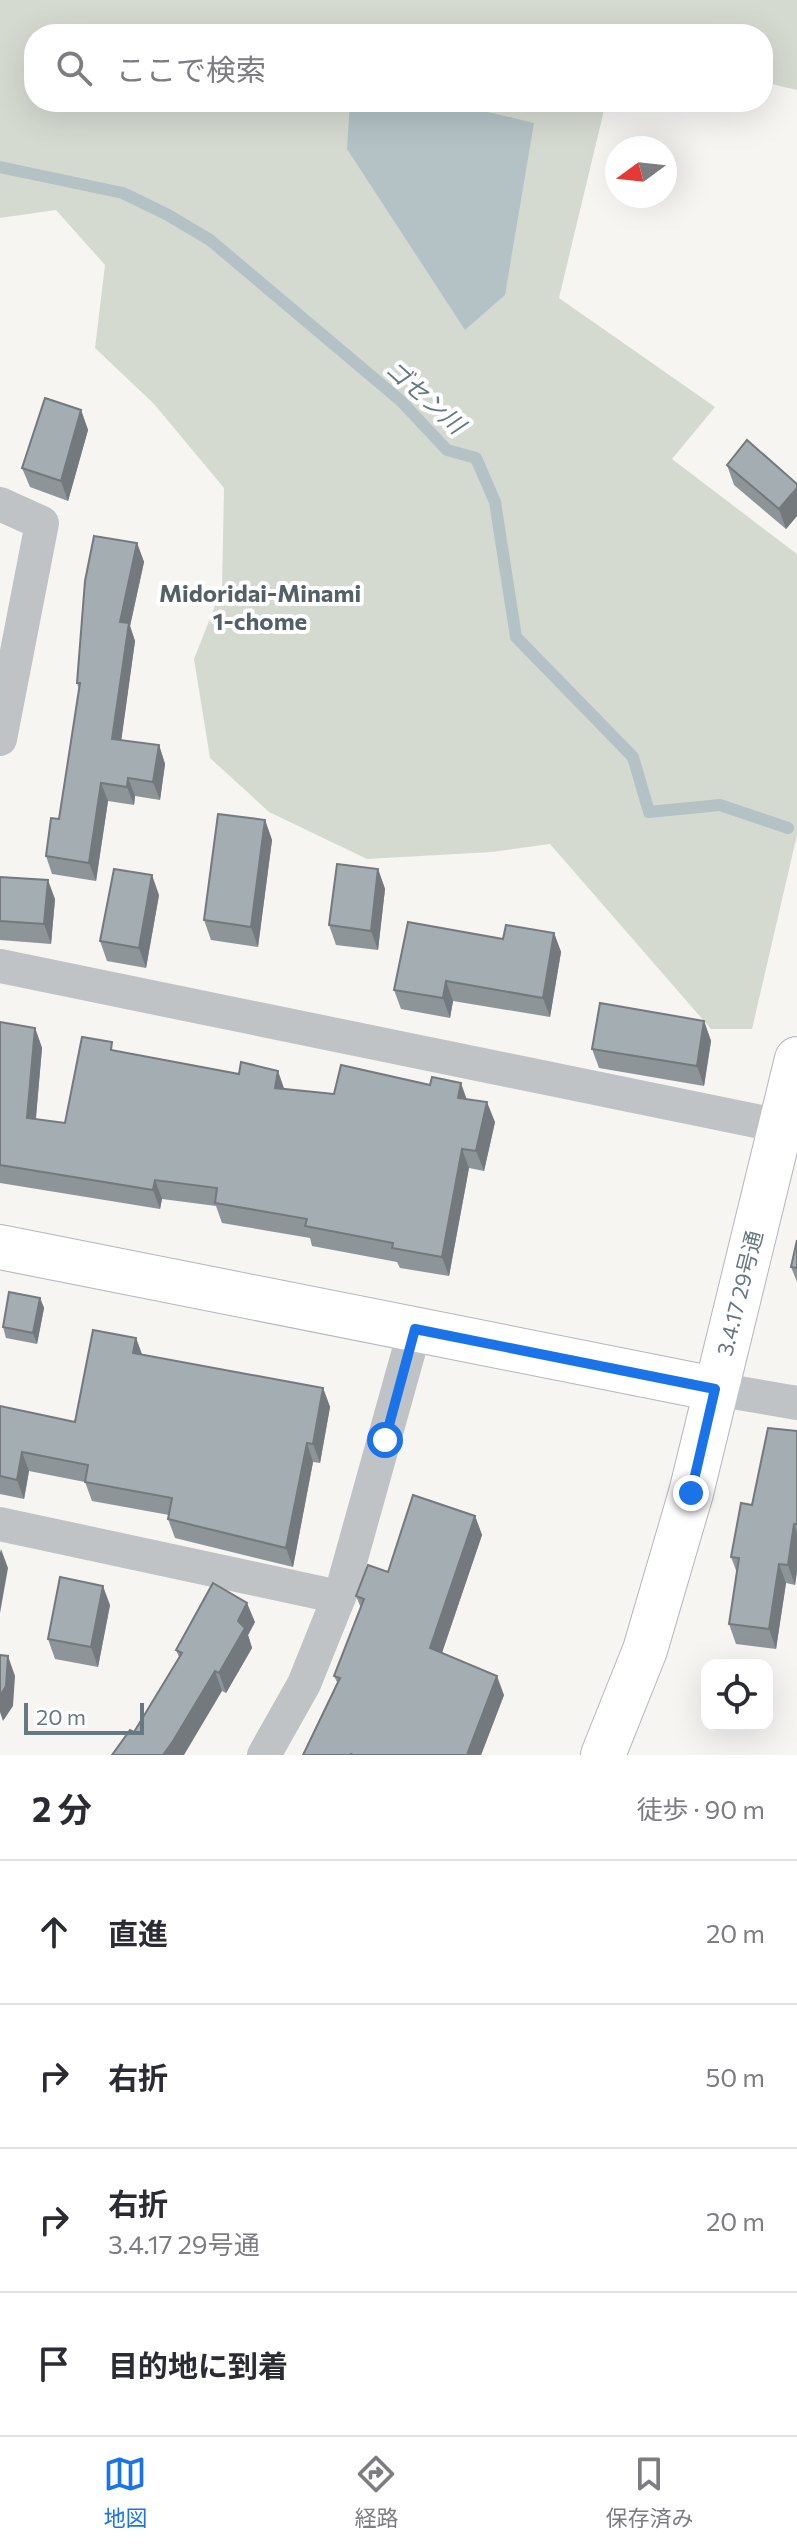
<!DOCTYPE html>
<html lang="ja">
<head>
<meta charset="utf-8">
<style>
  :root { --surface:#fff; --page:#f7f7f7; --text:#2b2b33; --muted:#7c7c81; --line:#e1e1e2; --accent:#1a73e8 }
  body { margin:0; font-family:Commissioner,"Noto Sans JP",sans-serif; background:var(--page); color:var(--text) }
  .controls { position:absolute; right:24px; bottom:24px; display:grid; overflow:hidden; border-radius:16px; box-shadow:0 8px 32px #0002 }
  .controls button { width:72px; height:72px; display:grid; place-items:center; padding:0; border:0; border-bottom:2px solid var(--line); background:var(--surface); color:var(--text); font:40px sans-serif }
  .compass { position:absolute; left:605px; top:136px; width:72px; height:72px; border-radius:50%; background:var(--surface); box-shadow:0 8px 32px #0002; rotate:255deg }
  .scale { position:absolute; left:24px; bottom:20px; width:120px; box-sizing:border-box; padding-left:8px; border:4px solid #667882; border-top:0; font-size:22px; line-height:28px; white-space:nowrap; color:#667882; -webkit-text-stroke:6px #fff; paint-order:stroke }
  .stop { position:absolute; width:24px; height:24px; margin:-18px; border:6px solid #1a73e8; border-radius:50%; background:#fff }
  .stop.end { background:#1a73e8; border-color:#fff; box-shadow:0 2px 8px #0008 }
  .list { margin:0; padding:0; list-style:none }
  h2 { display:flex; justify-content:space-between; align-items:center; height:104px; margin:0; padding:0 32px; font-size:34px }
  h2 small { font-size:26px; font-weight:400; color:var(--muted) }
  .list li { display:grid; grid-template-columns:52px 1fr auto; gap:24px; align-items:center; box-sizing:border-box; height:144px; padding:0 32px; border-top:2px solid var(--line) }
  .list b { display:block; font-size:30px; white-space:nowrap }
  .list p { margin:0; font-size:26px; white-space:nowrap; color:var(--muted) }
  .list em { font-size:26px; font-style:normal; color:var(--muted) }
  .icon { flex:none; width:44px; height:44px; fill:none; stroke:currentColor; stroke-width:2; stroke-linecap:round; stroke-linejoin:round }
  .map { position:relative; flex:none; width:797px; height:1755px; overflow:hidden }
  .search { position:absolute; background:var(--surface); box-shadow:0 8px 32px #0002; left:24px; right:24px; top:24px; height:88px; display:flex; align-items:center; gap:20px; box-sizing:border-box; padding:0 28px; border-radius:32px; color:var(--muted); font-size:30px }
  .sheet { height:680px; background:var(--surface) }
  nav { display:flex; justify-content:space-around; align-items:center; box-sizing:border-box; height:112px; border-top:2px solid var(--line); background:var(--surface); font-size:22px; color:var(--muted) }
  nav a { display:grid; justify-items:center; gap:4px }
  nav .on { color:var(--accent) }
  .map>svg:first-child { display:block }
  .green { fill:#d5dad1 }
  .water { fill:#b4c2c5 }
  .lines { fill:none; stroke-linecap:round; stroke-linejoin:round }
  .stream { stroke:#b4c2c5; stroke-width:12 }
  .secondary-casing { stroke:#b1b7bb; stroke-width:46 }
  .street { stroke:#bfc3c6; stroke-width:34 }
  .secondary { stroke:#fff; stroke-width:44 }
  .wall { fill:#8d9599 }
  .shaded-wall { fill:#73797d }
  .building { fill:#a4adb2; stroke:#73797d; stroke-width:2 }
  .route { stroke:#1a73e8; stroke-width:10 }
  .labels { text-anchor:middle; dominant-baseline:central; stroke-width:8; stroke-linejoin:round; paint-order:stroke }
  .street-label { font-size:22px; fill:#667882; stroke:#fff }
  .water-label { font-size:24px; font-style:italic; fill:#627a7f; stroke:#fff }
  .neighbourhood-label { font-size:24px; font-weight:bold; fill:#536067; stroke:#fff }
</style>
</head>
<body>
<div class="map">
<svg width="797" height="1755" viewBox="0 0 797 1755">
  <rect width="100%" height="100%" fill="#f6f5f2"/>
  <path class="green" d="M0 0H797V90L763 82V34H34V102H606L559 298 715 407 672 459 797 554V835L752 1029H711L550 844 492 852 367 859 269 812 210 758 194 659 222 588 224 488 154 404 95 348 105 265 56 210 0 218Z"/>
  <path class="water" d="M350 102H445L534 123 505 295 465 330 347 149Z"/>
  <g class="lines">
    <path class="stream" d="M0 167 123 193 168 215 210 240 401 401 447 450 476 458 495 502 516 637 633 757 649 812 720 805 788 828"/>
    <defs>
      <g id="secondary">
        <path d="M0 1247 715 1389"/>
        <path d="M603 1755 645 1650 691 1493 797 1059"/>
      </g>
    </defs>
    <use href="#secondary" class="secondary-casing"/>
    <g class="street">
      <path d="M0 504 42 523 0 739"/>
      <path d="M0 966 780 1126"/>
      <path d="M715 1389 797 1403"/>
      <path d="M0 1524 339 1597"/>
      <path d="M264 1755 304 1684 343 1587 415 1329"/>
    </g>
    <use href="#secondary" class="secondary"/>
  </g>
  <g class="wall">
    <path d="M81 410 88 430 68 501 30 487 22 468Z"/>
    <path d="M727 465 797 484V516L786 529 734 485Z"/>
    <path d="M137 543 144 562 130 626 135 641 121 740 159 745 165 764 160 800 135 796 134 805 108 801 96 881 52 874 46 856 59 819 79 689 77 683Z"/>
    <path d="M265 820 272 840 258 947 211 940 204 920Z"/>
    <path d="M378 869 385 889 378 950 336 945 329 925Z"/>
    <path d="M0 877 55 899 51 944 0 940Z"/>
    <path d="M159 895 146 968 107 961 100 941Z"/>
    <path d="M554 933 561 952 550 1017 453 1001 450 1018 401 1009 394 990 503 939Z"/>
    <path d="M704 1021 711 1041 704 1086 599 1068 592 1049Z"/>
    <path d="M0 1022 35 1028 42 1048 36 1119 65 1123 116 1051 284 1089 334 1094 467 1099 495 1122 484 1171 469 1168 449 1276 400 1268 397 1262 312 1246 310 1238 222 1223 216 1206 162 1199 160 1209 0 1183Z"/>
    <path d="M797 1240V1282L791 1267Z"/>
    <path d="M40 1298 44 1308 37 1344 6 1338 3 1327Z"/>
    <path d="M136 1338 142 1355 323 1388 330 1407 320 1463 313 1462 293 1567 175 1538 168 1519 169 1515 92 1501 85 1482 29 1471 24 1499 0 1494V1406L75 1422Z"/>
    <path d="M797 1431V1571L795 1585 786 1583 776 1649 736 1644 729 1624 737 1573 731 1557 752 1505Z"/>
    <path d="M475 1516 482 1535 442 1653 504 1695 481 1755H303L338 1684 334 1676 361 1608 356 1596 388 1572Z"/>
    <path d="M110 1605 98 1667 55 1659 48 1639Z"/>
    <path d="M255 1622 248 1635 252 1648 226 1693 222 1691 134 1732 179 1657 176 1650Z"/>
  </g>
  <g class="shaded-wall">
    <path d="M81 410 88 430 68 501 61 481Z"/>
    <path d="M797 488V516L786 529 779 509Z"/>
    <path d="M137 543 144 562 130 626 135 641 119 757 112 739 120 622Z"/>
    <path d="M159 745 165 764 160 800 153 782Z"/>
    <path d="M128 778 135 796 134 805 127 787Z"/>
    <path d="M101 783 108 801 96 881 89 863Z"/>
    <path d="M265 820 272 840 258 947 251 927Z"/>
    <path d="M378 869 385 889 378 950 371 931Z"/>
    <path d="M152 875 159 895 146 968 139 948Z"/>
    <path d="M48 880 55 899 51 944 44 924Z"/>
    <path d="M554 933 561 952 550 1017 543 998Z"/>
    <path d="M446 981 453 1001 450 1018 443 998Z"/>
    <path d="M704 1021 711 1041 704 1086 697 1066Z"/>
    <path d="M35 1028 42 1048 34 1137 27 1118Z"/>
    <path d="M278 1071 285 1091 275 1088Z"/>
    <path d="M461 1083 468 1103 458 1098Z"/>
    <path d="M487 1102 495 1122 484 1171 476 1151Z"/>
    <path d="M462 1149 469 1168 449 1276 442 1257Z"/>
    <path d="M155 1180 162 1199 160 1209 153 1190Z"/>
    <path d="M40 1298 44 1308 37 1344 33 1333Z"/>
    <path d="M136 1338 143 1357 133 1353Z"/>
    <path d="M323 1388 330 1407 320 1463 313 1444Z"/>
    <path d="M307 1443 313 1462 293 1567 286 1548Z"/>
    <path d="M22 1452 29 1471 24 1499 17 1480Z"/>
    <path d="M475 1516 482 1535 437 1667 430 1648Z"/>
    <path d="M794 1524 797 1533V1571L795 1585 788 1565Z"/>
    <path d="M1 1549 8 1568 0 1613V1553Z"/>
    <path d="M779 1564 786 1583 776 1649 769 1629Z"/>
    <path d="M103 1586 110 1605 98 1667 91 1647Z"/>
    <path d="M247 1603 255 1622 248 1635 252 1648 226 1693 219 1673 238 1621Z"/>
    <path d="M8 1656 15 1676 13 1706 3 1721 0 1712V1696Z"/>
    <path d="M215 1671 222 1691 184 1755H163Z"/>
    <path d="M497 1676 504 1695 481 1755H467Z"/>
  </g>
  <g class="building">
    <path d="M45 398 81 410 61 481 22 468Z"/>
    <path d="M747 440 797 484V488L779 509 727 465Z"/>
    <path d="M94 536 137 543 120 622 129 623 112 739 159 745 153 782 128 778 127 787 101 783 89 863 46 856 51 818 59 819 80 683H77L85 581Z"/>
    <path d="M218 814 265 820 251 927 204 920Z"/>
    <path d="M337 864 378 869 371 931 329 925Z"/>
    <path d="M114 869 152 875 139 948 100 941Z"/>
    <path d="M0 877 48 880 44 924 0 921Z"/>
    <path d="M408 922 503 939 506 925 554 933 543 998 446 981 443 998 394 990Z"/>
    <path d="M600 1003 704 1021 697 1066 592 1049Z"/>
    <path d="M0 1022 35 1028 27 1118 65 1123 82 1037 112 1042 111 1050 239 1074 241 1062 278 1071 275 1088 334 1094 341 1065 430 1085 432 1077 461 1083 458 1098 487 1102 476 1151 462 1149 442 1257 392 1248 393 1243 305 1226 307 1219 215 1203 217 1188 155 1180 153 1190 0 1165Z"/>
    <path d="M797 1240V1268L791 1267Z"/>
    <path d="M9 1292 40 1298 33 1333 3 1327Z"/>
    <path d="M93 1330 136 1338 133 1353 323 1388 313 1444 307 1443 286 1548 168 1519 172 1498 85 1482 88 1465 22 1452 17 1480 0 1476V1406L75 1422Z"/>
    <path d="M768 1428 797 1431V1524H794L788 1565 779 1564 769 1629 729 1624 739 1558 731 1557 741 1503 752 1505Z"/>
    <path d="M413 1495 475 1516 430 1648 497 1676 468 1752 467 1755H353L351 1754 350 1755H303L340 1678 334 1676 364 1599 356 1596 368 1565 388 1572Z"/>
    <path d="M60 1577 103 1586 91 1647 48 1639Z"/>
    <path d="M213 1583 247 1603 238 1621 245 1628 219 1673 215 1671 173 1741 163 1755H112L130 1730 134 1732 182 1653 176 1650Z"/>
    <path d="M0 1655 8 1656 6 1686 0 1696Z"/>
  </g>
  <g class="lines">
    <path class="route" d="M385 1440 415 1329 715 1389 691 1493"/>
  </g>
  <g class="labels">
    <g class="street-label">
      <text transform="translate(739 1293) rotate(-76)">3.4.17 29号通</text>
    </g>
    <g class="water-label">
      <text transform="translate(426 396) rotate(42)">ゴセン川</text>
    </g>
    <g class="neighbourhood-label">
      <text x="260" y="592">Midoridai-Minami<tspan x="260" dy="28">1-chome</tspan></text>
    </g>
  </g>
</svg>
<div class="controls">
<button><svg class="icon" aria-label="locate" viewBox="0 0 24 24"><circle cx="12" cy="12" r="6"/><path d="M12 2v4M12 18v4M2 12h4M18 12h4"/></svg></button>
</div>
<svg class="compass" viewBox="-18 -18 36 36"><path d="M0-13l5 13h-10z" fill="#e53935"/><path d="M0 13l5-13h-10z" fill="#7c7c81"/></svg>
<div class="scale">20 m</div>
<div class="stop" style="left:385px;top:1440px"></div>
<div class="stop end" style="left:691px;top:1493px"></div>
<div class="search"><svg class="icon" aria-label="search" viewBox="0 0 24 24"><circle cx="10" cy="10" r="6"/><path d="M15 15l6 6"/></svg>ここで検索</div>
</div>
<section class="sheet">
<h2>2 分<small>徒歩 · 90 m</small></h2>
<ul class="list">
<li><svg class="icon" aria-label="ahead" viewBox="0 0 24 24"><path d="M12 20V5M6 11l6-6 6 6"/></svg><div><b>直進</b></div><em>20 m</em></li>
<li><svg class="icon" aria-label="right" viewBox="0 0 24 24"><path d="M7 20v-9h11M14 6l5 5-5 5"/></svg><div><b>右折</b></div><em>50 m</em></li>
<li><svg class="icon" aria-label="right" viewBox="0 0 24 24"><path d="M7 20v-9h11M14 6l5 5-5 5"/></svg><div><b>右折</b><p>3.4.17 29号通</p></div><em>20 m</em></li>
<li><svg class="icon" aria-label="arrive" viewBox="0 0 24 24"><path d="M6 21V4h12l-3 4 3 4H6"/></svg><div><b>目的地に到着</b></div></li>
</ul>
</section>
<nav>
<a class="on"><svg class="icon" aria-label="map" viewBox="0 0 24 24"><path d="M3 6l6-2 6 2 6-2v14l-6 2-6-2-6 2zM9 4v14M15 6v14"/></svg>地図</a>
<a><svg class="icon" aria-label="directions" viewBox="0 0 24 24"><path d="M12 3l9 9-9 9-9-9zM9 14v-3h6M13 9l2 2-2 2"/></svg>経路</a>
<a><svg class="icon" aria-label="saved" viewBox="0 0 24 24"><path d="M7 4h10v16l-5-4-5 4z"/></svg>保存済み</a>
</nav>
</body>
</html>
